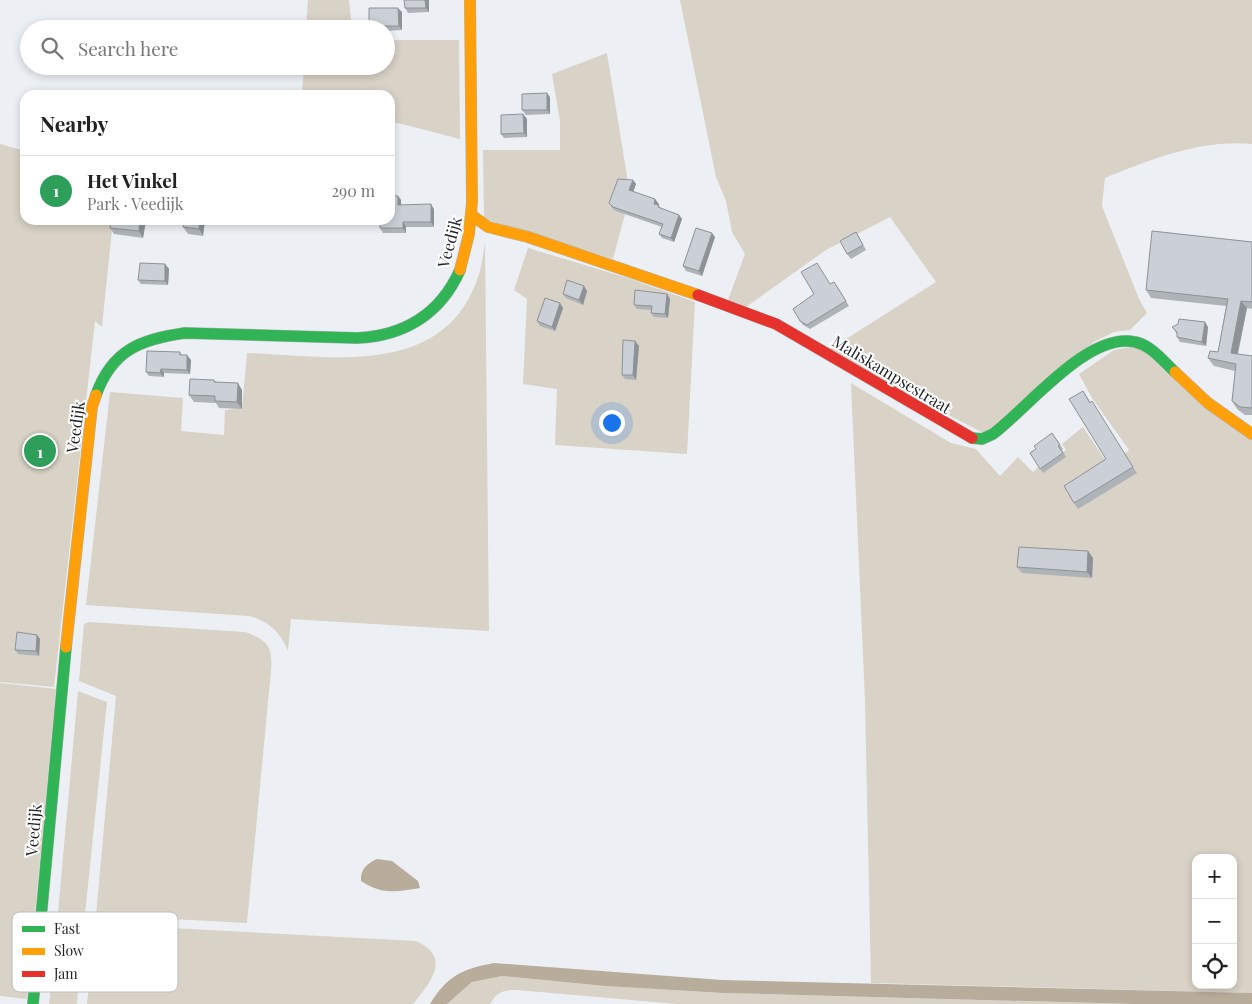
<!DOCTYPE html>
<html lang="en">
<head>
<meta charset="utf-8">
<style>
  :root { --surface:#fff; --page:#f6f6f6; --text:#222; --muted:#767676; --line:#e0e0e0; --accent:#7c3aed }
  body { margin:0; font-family:"Playfair Display",serif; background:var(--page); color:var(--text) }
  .controls { position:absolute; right:15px; bottom:15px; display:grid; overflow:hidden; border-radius:10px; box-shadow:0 2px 8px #0003 }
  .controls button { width:45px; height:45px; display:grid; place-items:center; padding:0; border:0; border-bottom:1px solid var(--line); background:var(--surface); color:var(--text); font:25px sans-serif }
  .you { position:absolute; left:611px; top:422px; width:18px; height:18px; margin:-12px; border:4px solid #fff; border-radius:50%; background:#1a73e8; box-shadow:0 0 0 8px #1a73e833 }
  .badge { display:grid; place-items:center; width:32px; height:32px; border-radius:50%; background:var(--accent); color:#fff; font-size:16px; font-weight:700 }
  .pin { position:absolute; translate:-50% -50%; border:2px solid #fff; box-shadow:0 1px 5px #0006 }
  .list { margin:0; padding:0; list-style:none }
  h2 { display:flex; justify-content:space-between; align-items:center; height:65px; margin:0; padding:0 20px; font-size:21px }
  h2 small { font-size:16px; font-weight:400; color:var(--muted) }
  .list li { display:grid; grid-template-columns:32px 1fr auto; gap:15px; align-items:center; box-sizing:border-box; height:70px; padding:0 20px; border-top:1px solid var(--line) }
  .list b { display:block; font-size:19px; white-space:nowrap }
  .list p { margin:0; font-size:16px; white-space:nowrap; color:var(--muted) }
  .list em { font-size:16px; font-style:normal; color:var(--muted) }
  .icon { flex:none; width:28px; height:28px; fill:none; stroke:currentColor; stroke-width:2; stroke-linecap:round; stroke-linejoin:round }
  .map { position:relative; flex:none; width:1252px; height:1004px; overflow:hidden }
  .search { position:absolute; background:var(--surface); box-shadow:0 2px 8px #0003; left:20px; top:20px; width:375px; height:55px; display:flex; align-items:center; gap:12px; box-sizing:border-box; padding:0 18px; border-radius:28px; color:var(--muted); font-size:19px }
  .panel { position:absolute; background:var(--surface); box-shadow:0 2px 8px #0003; left:20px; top:90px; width:375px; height:135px; border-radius:15px }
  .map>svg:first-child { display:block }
  .green { fill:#d9d2c6; fill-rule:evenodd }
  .water { fill:#b8ac9b }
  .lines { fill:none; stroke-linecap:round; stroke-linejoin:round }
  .fast-casing { stroke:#b0b2b5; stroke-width:12 }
  .slow-casing { stroke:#b0b2b5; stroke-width:12 }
  .jam-casing { stroke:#b0b2b5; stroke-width:12 }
  .fast { stroke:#30b455; stroke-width:11 }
  .slow { stroke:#ff9f0a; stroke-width:11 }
  .jam { stroke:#e5322d; stroke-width:11 }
  .wall { fill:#aeb3b8 }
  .shaded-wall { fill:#8d9296 }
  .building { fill:#cad0d6; stroke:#8d9296 }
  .labels { text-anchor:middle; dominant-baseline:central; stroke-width:4; stroke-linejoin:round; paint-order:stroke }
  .street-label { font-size:16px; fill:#222528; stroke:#fff }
  .key { fill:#fff; stroke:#bdbebe; stroke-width:1 }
  .key-label { font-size:14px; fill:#222528 }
</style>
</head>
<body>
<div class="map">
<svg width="1252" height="1004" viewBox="0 0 1252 1004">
  <rect width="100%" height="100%" fill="#ecf0f4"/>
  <g class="green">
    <path d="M308 0H349L352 29H306Z"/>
    <path d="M680 0H1252V144C1202 139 1151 159 1105 178L1102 206 1139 299 1147 313 1130 330 1114 332 1094 342 985 434 827 351 936 282 890 217 826 250 746 307 728 300 745 254 732 232 726 201 716 177Z"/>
    <path d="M386 40H459L460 139 390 121V95H302L304 66H386Z"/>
    <path d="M607 53 630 195 613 259 484 219 483 150H560V121L552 74Z"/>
    <path d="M0 144 25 151V220H113L102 327 95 321 54 687 0 682Z"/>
    <path d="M485 243 489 631 291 619 288 651C280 632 270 622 249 616L86 605 110 392 183 398 181 431 224 435 225 410 242 408 247 353C330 356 444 379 478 277 482 266 483 254 485 243Z"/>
    <path d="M528 248 628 278 695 302 687 454 555 445 557 389 523 384 527 299 514 290Z"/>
    <path d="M1137 346 1252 436V993L871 983 865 701 851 383 951 443 976 449 1000 476 1018 457 1033 472 1046 459 1049 462 1066 450 1062 444 1083 427 1110 467 1129 450 1092 398 1079 374 1114 350ZM1196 858H1233V985H1196Z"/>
    <path d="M89 622 245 632C268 640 273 647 271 671L247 923 96 915 116 696 79 681 84 624Z"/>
    <path d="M0 683 56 689 27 999 0 996Z"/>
    <path d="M78 691 107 702 85 914 58 912Z"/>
    <path d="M57 922 84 923 77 1004H49Z"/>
    <path d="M95 924 416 941C452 957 431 982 413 1004H87Z"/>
    <path d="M502 976 605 986 722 993 1134 1004H677L517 990C503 990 497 992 490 1004H447L472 982Z"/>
  </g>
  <g class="water">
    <path d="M377 859 392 861 418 881 420 888C395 892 383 895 361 881 360 869 368 863 377 859Z"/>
    <path d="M494 963 722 980 1252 993V1004H1134L723 993 605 986 502 976 472 982 447 1004H430C447 976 462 969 494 963Z"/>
  </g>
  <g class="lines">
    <defs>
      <g id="fast">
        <path d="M96 395C112 350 141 339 185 333L357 338C405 336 441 313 460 270"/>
        <path d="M972 438 982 439 993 434C1027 409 1088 331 1135 342 1151 345 1164 362 1175 372"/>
        <path d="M33 1004 66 647"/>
      </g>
      <g id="slow">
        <path d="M473 216 488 227 528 237 698 295"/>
        <path d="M460 270 469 234 472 202 470 0"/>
        <path d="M1175 372 1208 403 1252 434"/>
        <path d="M66 647 92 407 96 395"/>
      </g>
      <path id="jam" d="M698 295 776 324 972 438"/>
    </defs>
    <use href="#fast" class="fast-casing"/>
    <use href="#slow" class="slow-casing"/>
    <use href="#jam" class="jam-casing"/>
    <use href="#fast" class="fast"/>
    <use href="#slow" class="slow"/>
    <use href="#jam" class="jam"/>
  </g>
  <g class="wall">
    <path d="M429 0V12L408 13 405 8Z"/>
    <path d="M402 12V30L386 31V29H371L369 26Z"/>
    <path d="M550 97V114L526 115 522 110Z"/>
    <path d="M523 114 527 119V137L504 138 501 134Z"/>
    <path d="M633 180 636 184 633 192 655 199 661 209 679 215 682 219 674 242 662 238 659 234 662 227 616 211 612 208 609 203Z"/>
    <path d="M398 196 401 200V205L434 209V227H406V233H383L380 228Z"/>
    <path d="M111 220H146L143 238 114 234 110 228Z"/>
    <path d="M159 220H205L203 236 188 234 183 227 184 224Z"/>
    <path d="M856 232 866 250 851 259 847 254Z"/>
    <path d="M715 237 702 276 686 271 683 266Z"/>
    <path d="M1252 242V309L1247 308 1238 354 1252 356V415H1245L1237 409 1232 401 1235 371 1214 366 1208 358 1218 352 1226 306 1151 298 1146 290Z"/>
    <path d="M165 264 169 269 168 285 141 284 138 280Z"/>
    <path d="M830 284 837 286 849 306 810 329 803 325 800 321Z"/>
    <path d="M584 286 587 291 583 305 566 298 563 294Z"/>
    <path d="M667 294 670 299 668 318 654 317 651 313V310L637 309 634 305Z"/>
    <path d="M560 303 563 308 555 331 540 326 537 321Z"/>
    <path d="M1172 327H1208L1206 346 1180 342 1177 337V334Z"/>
    <path d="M635 341 639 346 636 380 625 379 622 375Z"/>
    <path d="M180 352 182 355 191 360 190 374 164 373V377L149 376 146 372Z"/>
    <path d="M214 380 216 382 242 390V409L219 408 216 403 194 402 189 395Z"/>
    <path d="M1083 391 1137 473 1078 509 1074 503 1106 459Z"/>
    <path d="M1052 433 1063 449 1062 450 1066 457 1043 473 1030 453 1036 449Z"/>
    <path d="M1088 551 1093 558 1092 578 1022 573 1017 567Z"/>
    <path d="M37 635 40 639 39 656 18 654 15 650Z"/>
  </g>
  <g class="shaded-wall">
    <path d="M425 0H429V12L426 8Z"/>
    <path d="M398 8 402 12V30L399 26Z"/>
    <path d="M547 93 550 97V114L547 110Z"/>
    <path d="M523 114 527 119V137L524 133Z"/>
    <path d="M633 180 636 184 632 195 629 190Z"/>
    <path d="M398 196 401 200V209L398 205Z"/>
    <path d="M655 199 659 204 657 208 654 204Z"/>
    <path d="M431 204 434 209V227L431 222Z"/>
    <path d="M679 215 682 219 674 242 671 238Z"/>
    <path d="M140 220H146L143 238 139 231Z"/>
    <path d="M200 220H205L203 236 199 229Z"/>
    <path d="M403 222 406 227V233L403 228Z"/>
    <path d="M712 233 715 237 702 276 699 271Z"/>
    <path d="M165 264 169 269 168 285 165 281Z"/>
    <path d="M584 286 587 291 583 305 579 300Z"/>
    <path d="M667 294 670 299 668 318 665 314Z"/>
    <path d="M1241 301 1247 308 1236 361 1231 353Z"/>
    <path d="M560 303 563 308 555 331 552 327Z"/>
    <path d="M1205 322 1208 327 1206 346 1202 342Z"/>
    <path d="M635 341 639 346 636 380 633 375Z"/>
    <path d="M187 355 191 360 190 374 187 370Z"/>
    <path d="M161 369 164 373V377L160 373Z"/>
    <path d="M238 383 242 390V409L237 402Z"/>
    <path d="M1088 551 1093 558 1092 578 1087 572Z"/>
    <path d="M37 635 40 639 39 656 36 651Z"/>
  </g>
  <g class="building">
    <path d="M404 0H425L426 8H405Z"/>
    <path d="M369 8H398L399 26H369Z"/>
    <path d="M547 93V110H522V94Z"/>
    <path d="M523 114 524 133 501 134V115Z"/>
    <path d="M618 179 633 180 629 190 655 199 654 204 659 205 658 207 679 215 671 238 659 234 663 224 613 207 609 203Z"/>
    <path d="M390 196H398V205L431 204V222H403V228H380V220H390Z"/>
    <path d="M111 220H140L139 231 110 228Z"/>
    <path d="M184 220H200L199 229 183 227Z"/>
    <path d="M696 228 712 233 699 271 683 266Z"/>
    <path d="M1152 231 1252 242V302L1241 301 1231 353 1252 356V408L1240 407 1232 401 1236 364 1208 358 1210 351 1218 352 1228 299 1146 290Z"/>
    <path d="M856 232 863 245 847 254 840 241Z"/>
    <path d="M140 263 165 264V281L138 280Z"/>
    <path d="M817 263 830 284 834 282 846 301 807 325 800 321 793 309 814 294 801 272Z"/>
    <path d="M567 280 584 286 579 300 563 294Z"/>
    <path d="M635 290 667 294 665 314 651 313 652 306 634 305Z"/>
    <path d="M545 298 560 303 552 327 537 321Z"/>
    <path d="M1179 319 1205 322 1202 342 1177 337V332L1172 327 1178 324Z"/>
    <path d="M623 340 635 341 633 375H622Z"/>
    <path d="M147 351 180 352V355H187V370L161 369 160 373 146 372Z"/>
    <path d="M190 379 214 380V382L238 383 237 402 215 401V396L189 395Z"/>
    <path d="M1083 391 1090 403 1092 401 1133 467 1074 503 1064 486 1106 459 1069 399Z"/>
    <path d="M1052 433 1060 445 1058 446 1063 453 1040 469 1030 453 1036 449 1034 446Z"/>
    <path d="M1019 547 1088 551 1087 572 1017 567Z"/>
    <path d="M17 632 37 635 36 651 15 650Z"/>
  </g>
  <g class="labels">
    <g class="street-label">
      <text transform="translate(449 242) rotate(-75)">Veedijk</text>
      <text transform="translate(892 374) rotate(31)">Maliskampsestraat</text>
      <text transform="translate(75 427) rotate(-82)">Veedijk</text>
      <text transform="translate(33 830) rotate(-85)">Veedijk</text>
    </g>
  </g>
  <rect x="12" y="912" width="166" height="80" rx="8" class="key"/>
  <rect x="22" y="926" width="23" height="6" fill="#30b455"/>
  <rect x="22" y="948" width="23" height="7" fill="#ff9f0a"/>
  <rect x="22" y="971" width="23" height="6" fill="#e5322d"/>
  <g class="key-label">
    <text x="54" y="934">Fast</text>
    <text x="54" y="956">Slow</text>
    <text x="54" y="979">Jam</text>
  </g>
</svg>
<div class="controls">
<button>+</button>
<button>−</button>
<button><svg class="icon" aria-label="locate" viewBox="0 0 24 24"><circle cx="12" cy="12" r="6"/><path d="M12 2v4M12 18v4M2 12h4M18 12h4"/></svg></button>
</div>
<div class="you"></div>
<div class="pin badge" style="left:40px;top:451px;background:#2e9e5b">1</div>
<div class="search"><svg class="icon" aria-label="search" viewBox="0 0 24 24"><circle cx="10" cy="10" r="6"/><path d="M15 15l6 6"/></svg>Search here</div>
<section class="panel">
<h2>Nearby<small></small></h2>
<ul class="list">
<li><span class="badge" style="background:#2e9e5b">1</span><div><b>Het Vinkel</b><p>Park · Veedijk</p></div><em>290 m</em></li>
</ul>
</section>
</div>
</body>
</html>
